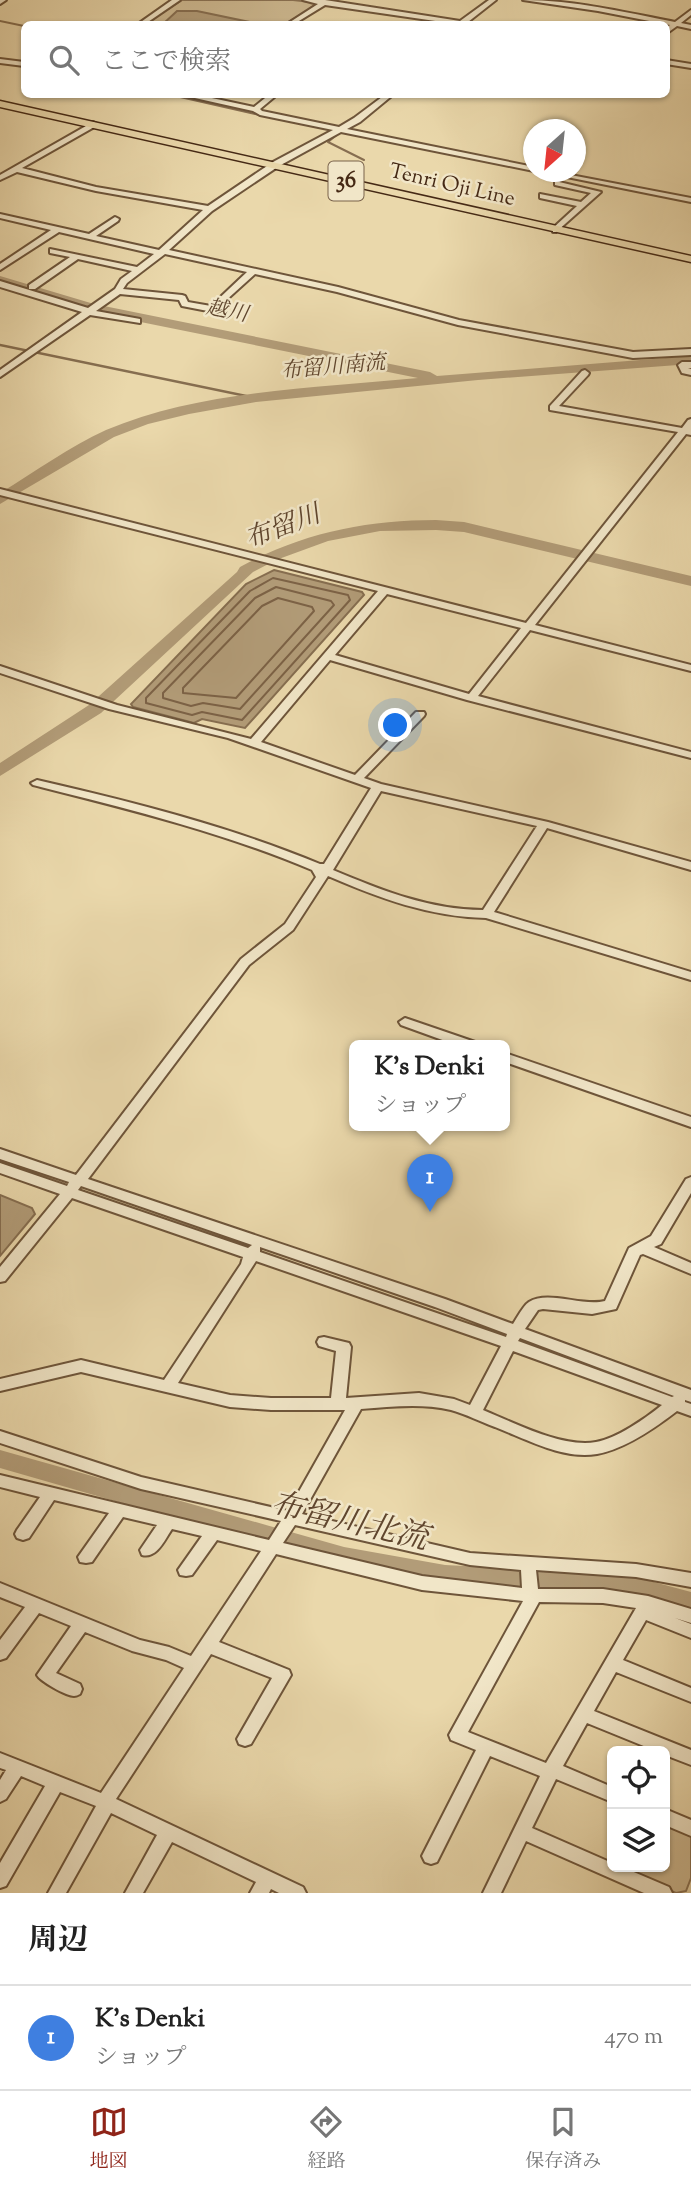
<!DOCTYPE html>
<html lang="ja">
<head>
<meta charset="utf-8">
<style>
  :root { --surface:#fff; --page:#f2f2f2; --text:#222; --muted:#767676; --line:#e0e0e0; --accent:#8f2418 }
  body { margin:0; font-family:"Sorts Mill Goudy","Noto Serif JP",serif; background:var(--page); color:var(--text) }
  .controls { position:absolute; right:21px; bottom:21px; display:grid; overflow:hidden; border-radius:10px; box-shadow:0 2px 5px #0004 }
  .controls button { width:63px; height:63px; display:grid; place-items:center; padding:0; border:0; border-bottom:2px solid var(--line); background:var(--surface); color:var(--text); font:35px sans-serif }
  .compass { position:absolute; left:523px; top:119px; width:63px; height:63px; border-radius:50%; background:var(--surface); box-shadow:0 2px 5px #0004; rotate:207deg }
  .you { position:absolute; left:396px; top:726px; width:24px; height:24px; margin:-18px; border:5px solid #fff; border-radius:50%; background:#1a73e8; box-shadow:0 0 0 10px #1a73e833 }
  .badge { display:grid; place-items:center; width:46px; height:46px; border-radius:50%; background:var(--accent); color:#fff; font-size:23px; font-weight:700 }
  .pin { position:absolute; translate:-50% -58px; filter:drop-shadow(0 2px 4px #0008) }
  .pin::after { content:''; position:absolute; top:37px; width:24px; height:21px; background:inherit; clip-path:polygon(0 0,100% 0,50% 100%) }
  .popup { position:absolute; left:349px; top:1040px; width:161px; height:91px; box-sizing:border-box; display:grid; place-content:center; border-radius:10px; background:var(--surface); filter:drop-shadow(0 2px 5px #0005); font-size:23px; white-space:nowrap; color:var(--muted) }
  .popup b { font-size:26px; color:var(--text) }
  .popup::after { content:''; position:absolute; left:50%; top:100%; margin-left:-14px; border:14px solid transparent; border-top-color:var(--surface) }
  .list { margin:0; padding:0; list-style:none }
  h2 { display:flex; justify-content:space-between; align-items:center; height:91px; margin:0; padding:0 28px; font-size:30px }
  h2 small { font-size:23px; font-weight:400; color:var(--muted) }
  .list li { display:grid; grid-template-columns:46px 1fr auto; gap:21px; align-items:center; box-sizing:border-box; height:105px; padding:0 28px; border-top:2px solid var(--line) }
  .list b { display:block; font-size:26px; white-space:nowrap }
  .list p { margin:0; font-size:23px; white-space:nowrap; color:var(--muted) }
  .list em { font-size:23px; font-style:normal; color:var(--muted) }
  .icon { flex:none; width:38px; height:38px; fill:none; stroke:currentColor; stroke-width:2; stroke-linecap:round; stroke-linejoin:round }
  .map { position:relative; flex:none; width:691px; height:1893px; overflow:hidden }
  .search { position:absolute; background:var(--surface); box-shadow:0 2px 5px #0004; left:21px; right:21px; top:21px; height:77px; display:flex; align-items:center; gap:18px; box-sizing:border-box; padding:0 24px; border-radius:10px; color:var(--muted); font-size:26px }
  .sheet { height:196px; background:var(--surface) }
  nav { display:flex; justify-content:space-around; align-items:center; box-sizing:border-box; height:98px; border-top:2px solid var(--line); background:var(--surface); font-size:19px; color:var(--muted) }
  nav a { display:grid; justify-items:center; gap:4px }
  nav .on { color:var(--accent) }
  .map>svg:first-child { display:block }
  .green { fill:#ceba92; stroke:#8a7254; stroke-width:2 }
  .water { fill:#b29c78; stroke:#866e50; stroke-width:2 }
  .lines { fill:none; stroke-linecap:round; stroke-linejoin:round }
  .shore { stroke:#7c6246; stroke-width:2 }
  .stream-far1 { stroke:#866e50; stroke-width:2 }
  .stream { stroke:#866e50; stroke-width:2.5 }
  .river { fill:#b29c78; fill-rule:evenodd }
  .minor-casing { stroke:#6e553a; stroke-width:4 }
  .major-casing { stroke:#452915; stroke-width:3 }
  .minor { fill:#f1e6c8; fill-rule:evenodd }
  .major { fill:#ead8ab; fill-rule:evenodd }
  .labels { text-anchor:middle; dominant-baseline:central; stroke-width:5; stroke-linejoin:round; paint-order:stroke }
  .far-street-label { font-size:21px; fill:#452915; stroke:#f1e6c8 }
  .far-water-label { font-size:21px; font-style:italic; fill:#60462e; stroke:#f1e6c8 }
  .shield { fill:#f1e6c8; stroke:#79624b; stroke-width:2 }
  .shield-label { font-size:23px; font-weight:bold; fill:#452915 }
  .water-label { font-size:26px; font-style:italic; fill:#60462e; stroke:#f1e6c8 }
  .near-water-label { font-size:32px; font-style:italic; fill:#60462e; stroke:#f1e6c8 }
</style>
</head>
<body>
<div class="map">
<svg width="691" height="1893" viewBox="0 0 691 1893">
  <rect width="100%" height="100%" fill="#ead8ab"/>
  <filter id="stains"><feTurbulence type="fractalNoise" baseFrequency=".00286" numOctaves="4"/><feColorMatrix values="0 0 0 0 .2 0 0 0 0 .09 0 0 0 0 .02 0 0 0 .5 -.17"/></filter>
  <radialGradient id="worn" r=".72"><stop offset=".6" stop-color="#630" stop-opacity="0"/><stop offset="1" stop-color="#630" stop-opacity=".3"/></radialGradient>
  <g class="green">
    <path d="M182 0H293L320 3 285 24H145Z"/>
    <path d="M665 1824 691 1836V1878L686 1891 676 1893 616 1867H665Z"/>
  </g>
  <g class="water">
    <path d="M177 11H197L259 24H163Z"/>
    <path d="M274 570 362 592 364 595 245 728 202 719 194 723 133 707 131 704 246 584Z"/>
    <path d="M0 1195 32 1208 35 1214 0 1256Z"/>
  </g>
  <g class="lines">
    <g class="shore">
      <path d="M273 578 348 595 350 600 242 720 202 712 192 715 146 703V698L250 591Z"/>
      <path d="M276 587 331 601 334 605 240 709 203 703 191 706 163 698V693L255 598Z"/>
      <path d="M278 598 312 607 314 611 236 698 183 693V688L262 606Z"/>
    </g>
    <g class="stream-far1">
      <path d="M0 21 24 26"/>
      <path d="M167 94 264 116"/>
      <path d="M336 131 339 133 328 142 364 160"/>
    </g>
    <path class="stream" d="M0 345 256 398"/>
    <g class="river">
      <path d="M0 276 94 304 430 372 437 376 691 356V364L478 380 256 402 189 414 148 424 114 437 0 504V493C35 472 70 446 106 430 200 390 317 388 418 378L91 312 0 284Z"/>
      <path d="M436 520 464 522 691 576V586L464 532 436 530 380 531 328 541 276 560 253 572 101 713 0 776V763L89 705 237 572 240 567C302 533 366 520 436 520Z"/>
      <path d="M0 1450 344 1547 445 1565 624 1574 691 1592V1612L624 1594 445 1585 344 1567 0 1468Z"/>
    </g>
    <defs>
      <g id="minor">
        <path d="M0 0H6L0 4Z"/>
        <path d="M172 0H180L145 24H138Z"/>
        <path d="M303 0H325L460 21 489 0H496L468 22 470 24H456L325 5 294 24H287L318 4Z"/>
        <path d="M523 0C574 0 624 12 675 22L691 10V15L681 23 691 25V29L677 26 666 34V28L670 25 598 11Z"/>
        <path d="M0 59 24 62V66L0 63Z"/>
        <path d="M666 60 691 64V68L666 64Z"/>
        <path d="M177 94H193L254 107 270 94H278L260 109 262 111 339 127 354 118 386 94H394L360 122 347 129 534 167V171L341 132 279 166 212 211 169 250 338 287 459 320 633 352 691 349V355L633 358 458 325 337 292 255 274 213 312 182 306 179 300 120 294 96 311 140 319V323L90 315 0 377V370L82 312 0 287V281L88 308 115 289 121 279 132 271 78 259 35 289H29V285L70 257 50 253V249L137 267 154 254 59 232 0 270V264L51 230 0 218V214L89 234 115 217 119 219 118 221 96 236 159 250 203 210 96 191 17 172 0 180V175L93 122 97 124 96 126 22 168 96 187 208 206 273 162 333 130 260 115 253 111ZM165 254 247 272 211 306 188 302 185 296 182 295 123 289 127 283Z"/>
        <path d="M542 172H555L691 198V202Z"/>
        <path d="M555 181 601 192 556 232H553V228L577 206 540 198V194L581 202 591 193 555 185Z"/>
        <path d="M682 362H691V368H688L691 369V375L682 373 678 365Z"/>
        <path d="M585 370 589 373 588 375 559 406 682 428 688 420 691 419V435L686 434 535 625 691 665V671L530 630 478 696 691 752V758L467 700 330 660 261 742 355 775 416 712H424L425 714 424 716 364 778 381 784 548 822 691 862V870L547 828 494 912 691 972V980L486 918C430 917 379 898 328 876L293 930 249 965 88 1179 445 1299 513 1324C517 1318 523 1306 529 1302 548 1290 583 1307 605 1301L629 1248 651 1236 686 1179 691 1177V1193L661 1244 654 1247 691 1263V1274L643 1254 640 1255 616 1309 592 1314 543 1309 538 1310 525 1329 691 1390V1402L685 1400V1402L691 1404V1416L677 1411C655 1428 625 1449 597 1454 563 1460 526 1439 495 1427 481 1422 466 1414 451 1410 420 1403 391 1407 361 1409L302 1514 470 1553 636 1564 691 1573V1587L636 1577 536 1570 538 1589H603L648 1596 691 1609V1623L675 1618 691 1624V1638L646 1620 623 1660 691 1688V1702L616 1672 594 1711 691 1750V1765L665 1755V1751H656L587 1723 563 1766 612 1787V1802L556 1779 532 1828 612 1863V1867H622L669 1887 672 1893H644L526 1841 501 1893H483L540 1776 490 1756 437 1862 431 1864 425 1862 422 1856 476 1750 451 1740 449 1735 523 1601 422 1590 276 1554 219 1642 289 1670 291 1675 251 1744 245 1746 239 1744 237 1739 272 1678 211 1654 116 1799 303 1887 306 1893H279L271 1889 269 1893H250L256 1882 172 1842 143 1893H125L157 1835 111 1813 66 1893H48L96 1806 60 1792 6 1886 0 1888V1863L45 1786 21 1776 6 1799 0 1802V1780L6 1770 0 1768V1753L101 1793 184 1668 166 1660 132 1651 85 1632 56 1673 80 1684 82 1689 80 1694C78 1695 76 1696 74 1696 66 1696 40 1681 37 1675L71 1626 39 1613 6 1658 0 1660V1640L25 1607 0 1597V1583L140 1640 169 1647 191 1656 261 1551 217 1540 192 1575 186 1576 180 1575 178 1570 202 1536 172 1529C165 1539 157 1559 142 1555L140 1550 157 1525 123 1517 92 1562 86 1563 80 1562 78 1557 109 1513 54 1500 29 1538 23 1540 17 1538 15 1534 17 1530 40 1497 0 1487V1475L269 1540 281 1521 141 1489 0 1443V1431L141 1477 288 1511 345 1410H271L230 1407 81 1372 0 1391V1379L81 1360 164 1380 241 1264 243 1257 72 1198 5 1281 0 1282V1267L60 1194 0 1173V1163L67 1186 69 1182 0 1159V1149L76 1175 241 959 285 924 316 877 312 870C222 832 128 809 33 785L31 783 37 780C133 802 228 826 320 864H324L371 788 228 738 109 709 0 673V666L117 705 251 739 378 591 0 495V489L526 623 678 432 550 410V406L582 371ZM387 594 521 628 469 694 335 655ZM381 791 537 826 483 910C430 910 381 890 333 870ZM81 1186 252 1245 248 1248 78 1190ZM260 1247 435 1307 507 1334 506 1337 260 1252ZM256 1261 475 1337 501 1346 470 1405 454 1399 419 1393 346 1398 351 1347 349 1343 324 1337 319 1338 317 1342 319 1346 336 1351 331 1398H271L230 1395 178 1383ZM520 1338 674 1396 672 1397 518 1341ZM513 1351 662 1405C646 1418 616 1439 596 1442 562 1448 515 1423 483 1410ZM295 1525 470 1565 521 1570 522 1588 422 1576 283 1543ZM539 1602 603 1603 636 1608 546 1763 468 1732Z"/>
        <path d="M405 1018 478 1043 479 1046H459L401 1025 399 1022Z"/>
        <path d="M505 1053 691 1117V1127L505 1062Z"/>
        <path d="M665 1809 691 1820V1836L665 1825Z"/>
      </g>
      <path id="major" d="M0 101 691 256V262L0 107Z"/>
    </defs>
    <use href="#minor" class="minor-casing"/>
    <use href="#major" class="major-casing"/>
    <use href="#minor" class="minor"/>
    <use href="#major" class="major"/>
  </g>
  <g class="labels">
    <g class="far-street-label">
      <text transform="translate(452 186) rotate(13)">Tenri Oji Line</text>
    </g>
    <g class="far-water-label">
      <text transform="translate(227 312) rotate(11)">越川</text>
      <text transform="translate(333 368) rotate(-5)">布留川南流</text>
    </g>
    <rect class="shield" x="328.5" y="161.5" width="35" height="39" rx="5"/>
    <g class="shield-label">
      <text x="346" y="181">36</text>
    </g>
    <g class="water-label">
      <text transform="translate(283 528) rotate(-21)">布留川</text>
    </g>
    <g class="near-water-label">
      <text transform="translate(349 1523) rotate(13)">布留川北流</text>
    </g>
  </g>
  <rect width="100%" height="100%" filter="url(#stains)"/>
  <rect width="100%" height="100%" fill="url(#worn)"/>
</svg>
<div class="controls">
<button><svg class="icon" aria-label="locate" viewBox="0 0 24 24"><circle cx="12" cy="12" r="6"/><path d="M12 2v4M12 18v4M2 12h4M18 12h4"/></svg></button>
<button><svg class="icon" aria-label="layers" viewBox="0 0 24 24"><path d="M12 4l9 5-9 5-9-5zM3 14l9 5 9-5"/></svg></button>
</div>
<svg class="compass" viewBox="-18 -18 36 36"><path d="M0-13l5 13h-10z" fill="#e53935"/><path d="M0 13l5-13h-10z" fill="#767676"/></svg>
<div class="you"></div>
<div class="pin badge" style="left:430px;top:1212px;background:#3f7fe0">1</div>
<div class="popup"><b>K's Denki</b>ショップ</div>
<div class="search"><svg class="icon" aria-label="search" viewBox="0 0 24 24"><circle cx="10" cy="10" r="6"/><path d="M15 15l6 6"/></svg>ここで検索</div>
</div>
<section class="sheet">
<h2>周辺<small></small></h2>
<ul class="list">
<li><span class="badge" style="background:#3f7fe0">1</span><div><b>K's Denki</b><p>ショップ</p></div><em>470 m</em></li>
</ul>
</section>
<nav>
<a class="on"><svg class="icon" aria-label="map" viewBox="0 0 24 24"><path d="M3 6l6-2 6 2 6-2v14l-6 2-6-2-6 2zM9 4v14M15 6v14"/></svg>地図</a>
<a><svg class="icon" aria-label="directions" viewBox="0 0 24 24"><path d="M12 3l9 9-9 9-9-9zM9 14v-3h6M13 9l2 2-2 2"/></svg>経路</a>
<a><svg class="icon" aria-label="saved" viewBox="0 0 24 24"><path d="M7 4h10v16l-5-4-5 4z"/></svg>保存済み</a>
</nav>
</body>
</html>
